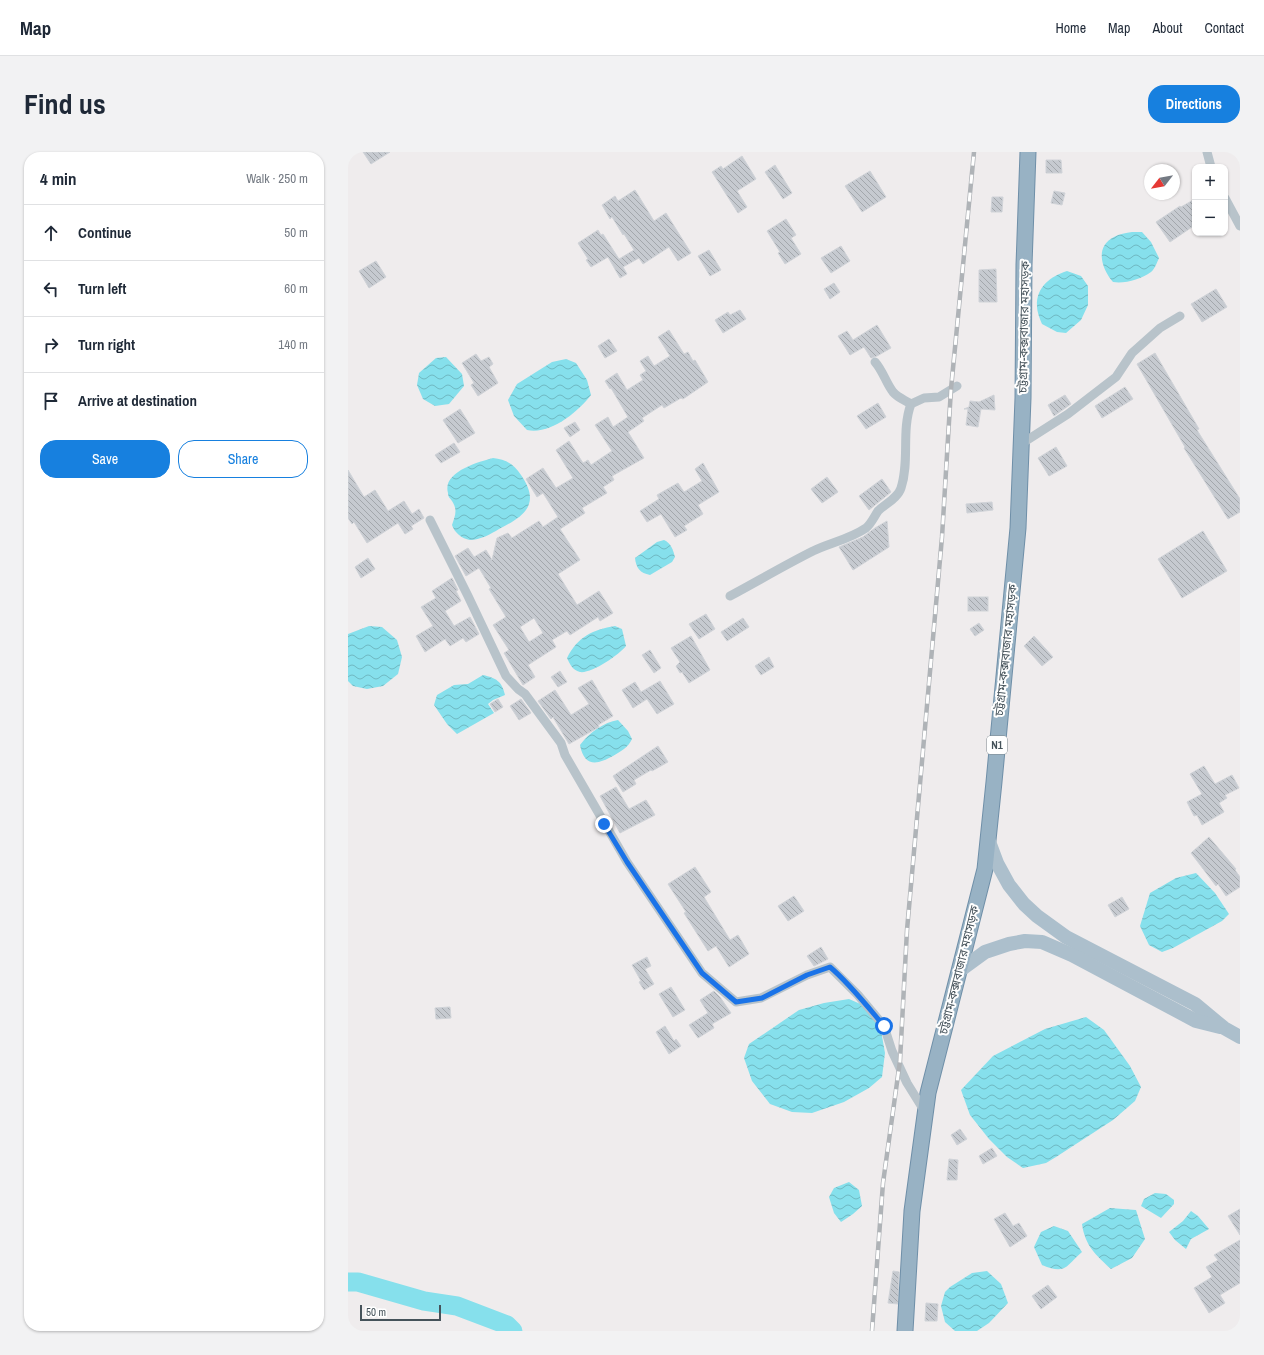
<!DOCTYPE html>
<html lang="en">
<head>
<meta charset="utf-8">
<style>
  :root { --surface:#fff; --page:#f2f2f3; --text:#1f2937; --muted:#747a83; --line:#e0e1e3; --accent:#1780df }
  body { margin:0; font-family:"Archivo Narrow","Noto Sans Bengali",sans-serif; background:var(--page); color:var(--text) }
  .controls { position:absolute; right:12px; top:12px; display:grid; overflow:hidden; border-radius:8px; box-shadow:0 1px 3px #0004 }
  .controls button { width:36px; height:36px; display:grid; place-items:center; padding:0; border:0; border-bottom:1px solid var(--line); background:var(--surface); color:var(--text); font:20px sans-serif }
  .compass { position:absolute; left:796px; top:12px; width:36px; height:36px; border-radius:50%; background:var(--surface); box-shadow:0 1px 3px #0004; rotate:239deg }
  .scale { position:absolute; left:12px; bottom:10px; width:81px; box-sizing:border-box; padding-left:4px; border:2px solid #45525a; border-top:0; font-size:11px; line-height:14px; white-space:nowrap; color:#45525a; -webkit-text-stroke:3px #fff; paint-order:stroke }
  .stop { position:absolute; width:12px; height:12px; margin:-9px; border:3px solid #1a73e8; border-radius:50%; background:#fff }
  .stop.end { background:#1a73e8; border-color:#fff; box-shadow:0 1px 4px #0008 }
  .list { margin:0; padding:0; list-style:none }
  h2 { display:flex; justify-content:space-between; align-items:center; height:52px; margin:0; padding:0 16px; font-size:17px }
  h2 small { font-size:13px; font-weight:400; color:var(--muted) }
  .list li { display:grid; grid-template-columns:26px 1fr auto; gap:12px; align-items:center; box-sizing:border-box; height:56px; padding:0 16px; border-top:1px solid var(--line) }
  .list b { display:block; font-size:15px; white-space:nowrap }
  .list em { font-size:13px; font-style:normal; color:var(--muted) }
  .actions { display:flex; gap:8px; padding:12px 16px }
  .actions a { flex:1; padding:9px 0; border:1px solid var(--accent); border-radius:16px; text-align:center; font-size:14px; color:var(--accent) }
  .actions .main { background:var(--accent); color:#fff }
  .icon { flex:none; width:22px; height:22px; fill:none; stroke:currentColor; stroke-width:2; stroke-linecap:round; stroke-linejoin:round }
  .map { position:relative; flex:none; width:892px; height:1179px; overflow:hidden; border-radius:16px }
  header { display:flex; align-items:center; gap:24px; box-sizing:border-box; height:56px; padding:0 20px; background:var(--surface); border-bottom:1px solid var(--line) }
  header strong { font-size:19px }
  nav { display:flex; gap:22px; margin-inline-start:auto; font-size:14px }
  .intro { display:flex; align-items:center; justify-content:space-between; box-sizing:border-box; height:96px; padding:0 24px }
  h1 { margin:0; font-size:28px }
  .button { padding:10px 18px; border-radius:16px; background:var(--accent); color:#fff; font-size:14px; font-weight:700 }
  main { display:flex; gap:24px; padding:0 24px }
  aside { flex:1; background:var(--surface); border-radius:16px; box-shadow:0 1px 3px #0004 }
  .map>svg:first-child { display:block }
  .water { fill:url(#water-waves) }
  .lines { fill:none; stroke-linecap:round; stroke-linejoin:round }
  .river { stroke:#86e0ec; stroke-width:19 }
  .building { fill:url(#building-back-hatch); stroke:#d0d3d8; fill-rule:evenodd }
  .trunk-casing { stroke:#6f8fa8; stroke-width:17 }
  .minor { stroke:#b8c3ca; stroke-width:9 }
  .primary { stroke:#acbfcc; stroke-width:14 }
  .trunk { stroke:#98b2c4; stroke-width:15 }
  .rail-casing { stroke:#afb3b7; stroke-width:4.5 }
  .rail { stroke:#fff; stroke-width:3; stroke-dasharray:9; stroke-linecap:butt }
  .route { stroke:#1a73e8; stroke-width:5 }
  .labels { text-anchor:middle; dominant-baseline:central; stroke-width:4; stroke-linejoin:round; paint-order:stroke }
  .shield { fill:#fff; stroke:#7d868c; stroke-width:1 }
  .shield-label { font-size:11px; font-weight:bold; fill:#45525a }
  .street-label { font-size:12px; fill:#45525a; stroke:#fff }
</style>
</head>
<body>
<header>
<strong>Map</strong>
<nav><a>Home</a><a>Map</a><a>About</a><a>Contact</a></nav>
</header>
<div class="intro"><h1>Find us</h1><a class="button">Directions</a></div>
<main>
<aside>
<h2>4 min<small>Walk · 250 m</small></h2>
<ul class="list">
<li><svg class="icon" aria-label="ahead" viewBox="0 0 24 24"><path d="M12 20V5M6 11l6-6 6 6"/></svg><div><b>Continue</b></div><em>50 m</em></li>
<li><svg class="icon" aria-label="left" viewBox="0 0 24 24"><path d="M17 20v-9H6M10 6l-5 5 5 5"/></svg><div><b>Turn left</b></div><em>60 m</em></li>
<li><svg class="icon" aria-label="right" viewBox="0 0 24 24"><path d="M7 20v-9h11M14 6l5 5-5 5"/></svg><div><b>Turn right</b></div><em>140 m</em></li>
<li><svg class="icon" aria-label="arrive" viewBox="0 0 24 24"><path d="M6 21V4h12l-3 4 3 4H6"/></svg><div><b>Arrive at destination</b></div></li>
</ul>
<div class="actions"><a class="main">Save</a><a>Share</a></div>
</aside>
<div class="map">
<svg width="892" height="1179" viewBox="0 0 892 1179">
  <defs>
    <pattern id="water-waves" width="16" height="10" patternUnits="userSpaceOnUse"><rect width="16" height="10" fill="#86e0ec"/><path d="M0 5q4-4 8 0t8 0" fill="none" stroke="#6fb8c2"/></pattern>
    <pattern id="building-back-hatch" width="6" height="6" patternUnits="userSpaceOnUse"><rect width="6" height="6" fill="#c6cad0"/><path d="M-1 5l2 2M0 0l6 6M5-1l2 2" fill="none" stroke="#a3a7ac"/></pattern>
  </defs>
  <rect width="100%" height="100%" fill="#efeced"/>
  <g class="water">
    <path d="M784 80H794L803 90 811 106C809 110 807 117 803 120 793 127 777 132 765 130 754 117 746 95 766 85 771 82 778 81 784 80Z"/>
    <path d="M719 119 733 124 740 134V153L733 168 718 181 709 180 694 172C692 167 689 160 689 154 688 135 703 124 719 119Z"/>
    <path d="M98 205 114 222 116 234 101 252 87 254 75 247 69 233 71 221 88 206Z"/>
    <path d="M218 207 228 211 239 228 243 243C230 260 202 283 179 278L166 264 160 248 169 232 204 210Z"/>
    <path d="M145 306C157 307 166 312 173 323 193 352 177 364 151 377 143 382 132 388 122 388 114 387 106 380 104 373 107 364 110 358 104 349 102 346 100 345 100 341 94 320 130 310 145 306Z"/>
    <path d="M316 388C323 391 325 398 327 405L324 410 302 423C292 421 288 416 287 406L309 390Z"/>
    <path d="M21 474 34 475 49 488 54 505 50 522 35 534 19 537 5 534 0 529V482Z"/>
    <path d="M267 474 274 477 278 494C271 503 243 522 232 520 224 518 222 512 219 506 230 484 245 478 267 474Z"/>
    <path d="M135 523C148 526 154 529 157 543L145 548 140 552 146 561 109 582 99 572 86 553 89 543 106 533 120 532Z"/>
    <path d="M270 568 280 579 284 587C280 596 273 599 265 604 249 613 236 615 232 593 241 581 256 570 270 568Z"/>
    <path d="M848 721 867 741 881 762 874 769 825 796 814 800 801 793 792 774 802 741 828 726Z"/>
    <path d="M501 847 517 854 532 873 537 901 534 925 521 936 496 950 464 961 444 960 422 952 404 929 396 906 401 892 451 858 476 851Z"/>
    <path d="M738 865 756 878 782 914 793 935 787 949 765 968 708 1005 698 1011 675 1016 659 1005 641 987 622 963 613 938 645 904 697 877Z"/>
    <path d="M501 1030 511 1038 514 1054 505 1062 493 1070 486 1061 481 1045 486 1036Z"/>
    <path d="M807 1041 818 1042 826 1048V1052L813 1066 793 1054 796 1047Z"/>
    <path d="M762 1056 788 1058 797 1087 784 1106 763 1117C748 1103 737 1094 734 1072Z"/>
    <path d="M843 1059 850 1064 861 1077 843 1087 838 1097 827 1088 821 1080 835 1069Z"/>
    <path d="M706 1074 720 1079 734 1100C718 1114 718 1123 694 1113L686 1095 693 1080Z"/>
    <path d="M639 1119 653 1132 660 1151 641 1171 629 1179H607L597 1170 593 1154 597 1140 602 1135 624 1121Z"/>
  </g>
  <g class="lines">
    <path class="river" d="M0 1130H10L76 1149 109 1154 159 1173 165 1179"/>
  </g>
  <g class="building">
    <path d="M15 0H42L23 12Z"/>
    <path d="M394 4 408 27 389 39 399 55 390 61 364 20 373 14 375 17Z"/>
    <path d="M698 8H713L714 21H698Z"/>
    <path d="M427 13 444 41 435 47 417 20Z"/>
    <path d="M522 19 538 45 514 60 497 34Z"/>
    <path d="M287 38 306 69 318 61 343 101 330 109 321 95 295 112 291 106 275 115 279 122 272 126 260 105 243 115 238 108 240 107 230 91 250 78 253 83 255 82 271 107 286 98 276 82 275 83 264 65 262 67 254 53 267 44 270 49Z"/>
    <path d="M706 39 717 41 714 53 703 51Z"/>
    <path d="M644 45H655L654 60H643Z"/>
    <path d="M847 47V73L822 90 808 70 832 54 833 55Z"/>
    <path d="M438 67 448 83 443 86 453 102 437 112 430 101 432 100 419 79Z"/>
    <path d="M493 94 502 109 483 121 473 106Z"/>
    <path d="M361 98 373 118 362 124 350 104Z"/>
    <path d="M28 109 38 125 21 136 11 119Z"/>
    <path d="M648 117 649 150H631V118Z"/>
    <path d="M486 131 492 140 482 147 476 137Z"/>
    <path d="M868 137 879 155 854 170 843 152Z"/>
    <path d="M392 158 398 167 375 181 367 168 380 160 382 163Z"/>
    <path d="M529 173 543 196 529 204 523 206 516 195 502 203 490 184 499 179 505 188Z"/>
    <path d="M321 178 336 202 340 200 345 209 347 208 360 230 335 247 333 246 316 256 314 253 294 266 296 269 280 280 296 306 264 324 266 328 255 335 259 341 234 356 237 361 212 377 232 408 210 422 229 453 251 439 265 461 252 469 250 465 222 483 219 479 204 488 208 495 180 513 187 525 175 533 156 501 161 498 145 473 158 465 141 437 143 436 131 416 118 424 107 404 120 396 126 405 138 398 144 408 149 386 160 381 164 386 191 369 195 375 210 365 195 341 189 345 178 327 195 316 208 336 225 326 208 298 221 289 235 311 240 308 243 313 264 299 247 273 260 265 265 275 280 265 263 236 262 237 257 229 269 221 279 238 295 228 292 223 298 219 292 209 300 204 306 214 322 204 310 185ZM186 466 195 481 181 490 172 475Z"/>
    <path d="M261 187 269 199 257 206 250 194Z"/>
    <path d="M807 201 851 277 849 278 892 347V360L880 367 836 296 837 295 789 212Z"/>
    <path d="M128 202 133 209 141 205 145 212 141 215 150 231 130 244 123 233 126 231 114 211Z"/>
    <path d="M777 235 785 247 754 266 747 254Z"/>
    <path d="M646 243 647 258 633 257 630 275 618 273 620 257H616L621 255 622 249 631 250Z"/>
    <path d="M717 243 723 252 706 264 700 253Z"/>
    <path d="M530 251 538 265 518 277 509 264Z"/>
    <path d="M112 257 127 281 110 291 95 268Z"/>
    <path d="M227 270 232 278 222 285 216 276Z"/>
    <path d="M106 291 112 300 93 311 87 303Z"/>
    <path d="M708 295 719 314 701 324 690 306Z"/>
    <path d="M355 311 371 340 350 353 355 362 336 374 339 378 327 385 313 362 299 370 292 359 311 347 309 343 330 331 336 340 354 329 347 317Z"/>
    <path d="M0 318 16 345 27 338 40 359 56 349 64 362 71 357 76 366 63 374 65 377 57 382 50 371 19 391 6 370 4 372 0 366Z"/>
    <path d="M479 325 490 340 474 351 463 337Z"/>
    <path d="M534 327 543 340 521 358 511 344Z"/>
    <path d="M644 350 645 358 619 361 618 352Z"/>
    <path d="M539 369 541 395 505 418 491 395 515 385 527 376Z"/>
    <path d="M855 379 879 419 834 446 810 407Z"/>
    <path d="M20 406 27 417 13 426 7 415Z"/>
    <path d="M104 426 110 438 108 439 113 449 97 459 106 474 122 465 131 482 118 490 115 486 102 494 97 487 77 500 68 484 85 474 73 455 88 446 84 439Z"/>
    <rect x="620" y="445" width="20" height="14"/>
    <path d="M358 462 367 477 351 487 341 472Z"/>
    <path d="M395 466 401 475 379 489 373 480Z"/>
    <path d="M631 471 636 478 627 484 622 477Z"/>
    <path d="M343 484 362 518 341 531 334 520 332 521 328 514 332 510 323 496Z"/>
    <path d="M686 484 705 505 694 514 676 494Z"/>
    <path d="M302 498 313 516 306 521 294 503Z"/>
    <path d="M421 505 426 515 413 523 407 514Z"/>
    <path d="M212 519 219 530 210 535 203 525Z"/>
    <path d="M244 528 265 564 250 573 251 575 221 592 205 565 203 567 190 549 207 538 223 563 241 552 230 536Z"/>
    <path d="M312 529 326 552 309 562 299 547 285 556 274 538 287 530 293 540Z"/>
    <path d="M150 547 155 555 147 560 142 552Z"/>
    <path d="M173 547 183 561 171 568 162 554Z"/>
    <path d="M310 594 320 610 304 619 303 618 286 628 288 632 275 640 265 624Z"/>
    <path d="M856 614 867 632 884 623 891 636 877 643 879 646 871 651 876 660 854 673 849 663 846 664 839 650 854 642 842 622Z"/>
    <path d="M268 635 281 657 298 648 307 663 272 681 252 644Z"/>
    <path d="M861 685 888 717 887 718 892 725V735L878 744 870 732 868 734 843 701Z"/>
    <path d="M347 715 363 740 356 745 382 788 390 783 401 802 381 815 368 794 360 799 336 761 338 760 320 732Z"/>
    <path d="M446 744 456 759 440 769 430 754Z"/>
    <path d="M774 745 781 757 767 765 760 753Z"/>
    <path d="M473 795 480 807 466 814 459 804Z"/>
    <path d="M299 805 303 814 297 817 306 832 296 838 291 830 293 829 284 813Z"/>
    <path d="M323 835 337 858 325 865 311 842Z"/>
    <path d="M366 839 372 845 383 861 364 872 366 876 350 886 341 873 360 861 352 848Z"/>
    <path d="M102 855 103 866 88 867 87 856Z"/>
    <path d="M317 874 326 889 328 887 333 894 321 902 308 880Z"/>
    <path d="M612 977 619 987 609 993 603 983Z"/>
    <path d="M644 996 649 1004 635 1012 631 1004Z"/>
    <path d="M601 1007 610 1008 609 1028H599Z"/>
    <path d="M892 1057V1083L880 1064Z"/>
    <path d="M657 1061 665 1074 671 1071 679 1084 662 1095 646 1067Z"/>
    <path d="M892 1088V1131L872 1143 877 1151 861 1161 846 1136 864 1125 858 1115 870 1108 866 1103Z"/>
    <path d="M545 1119 551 1120 550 1152 540 1151Z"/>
    <path d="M700 1133 709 1145 693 1157 684 1144Z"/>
    <path d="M578 1151 590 1152 589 1169H577Z"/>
  </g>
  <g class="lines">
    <defs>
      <path id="trunk" d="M557 1179 564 1059 580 941 637 717 646 630 670 376 675 246 676 113 680 0"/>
    </defs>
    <use href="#trunk" class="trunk-casing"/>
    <g class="minor">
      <path d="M859 0 863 15"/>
      <path d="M877 46 892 74"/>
      <path d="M527 210C535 219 538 231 545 240 550 246 557 248 563 252"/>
      <path d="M673 292 720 262 768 225 784 201 812 176 832 164"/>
      <path d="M82 368 120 444 158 524 170 537 177 542 213 591 217 603 279 710 354 821 388 850 413 846 459 823 482 815 510 843 536 874 544 899 559 931 577 960"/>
      <path d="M382 444C410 429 437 413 465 399 482 391 502 387 518 376 523 372 526 365 530 359 537 352 550 346 553 336 562 309 553 279 563 252L576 246 591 245 609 234"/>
    </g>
    <g class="primary">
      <path d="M640 687 649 711 661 733 676 752 689 764 718 785 847 852 876 876 892 885"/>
      <path d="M611 819 637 800 661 792 677 789 694 790 724 803 848 869 872 875"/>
    </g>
    <use href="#trunk" class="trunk"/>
    <defs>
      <path id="rail" d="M524 1179 535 1031 552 909 559 778 594 385 603 237 626 0"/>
    </defs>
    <use href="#rail" class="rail-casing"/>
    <use href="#rail" class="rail"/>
  </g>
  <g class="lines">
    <path class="route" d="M256 672 279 710 354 821 388 850 414 846 459 823 482 815C502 832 519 854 536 874"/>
  </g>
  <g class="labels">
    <rect class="shield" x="639" y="584" width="20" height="18" rx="3"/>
    <g class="shield-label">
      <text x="649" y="593">N1</text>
    </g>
    <g class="street-label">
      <text transform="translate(676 175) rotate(-89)">চট্টগ্রাম-কক্সবাজার মহাসড়ক</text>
      <text transform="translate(658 498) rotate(-84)">চট্টগ্রাম-কক্সবাজার মহাসড়ক</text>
      <text transform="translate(611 818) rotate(-76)">চট্টগ্রাম-কক্সবাজার মহাসড়ক</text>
    </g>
  </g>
</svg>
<div class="controls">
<button>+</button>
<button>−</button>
</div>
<svg class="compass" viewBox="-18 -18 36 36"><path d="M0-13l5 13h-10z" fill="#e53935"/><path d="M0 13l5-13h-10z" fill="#747a83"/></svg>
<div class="scale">50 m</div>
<div class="stop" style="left:536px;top:874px"></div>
<div class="stop end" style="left:256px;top:672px"></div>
</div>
</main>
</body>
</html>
